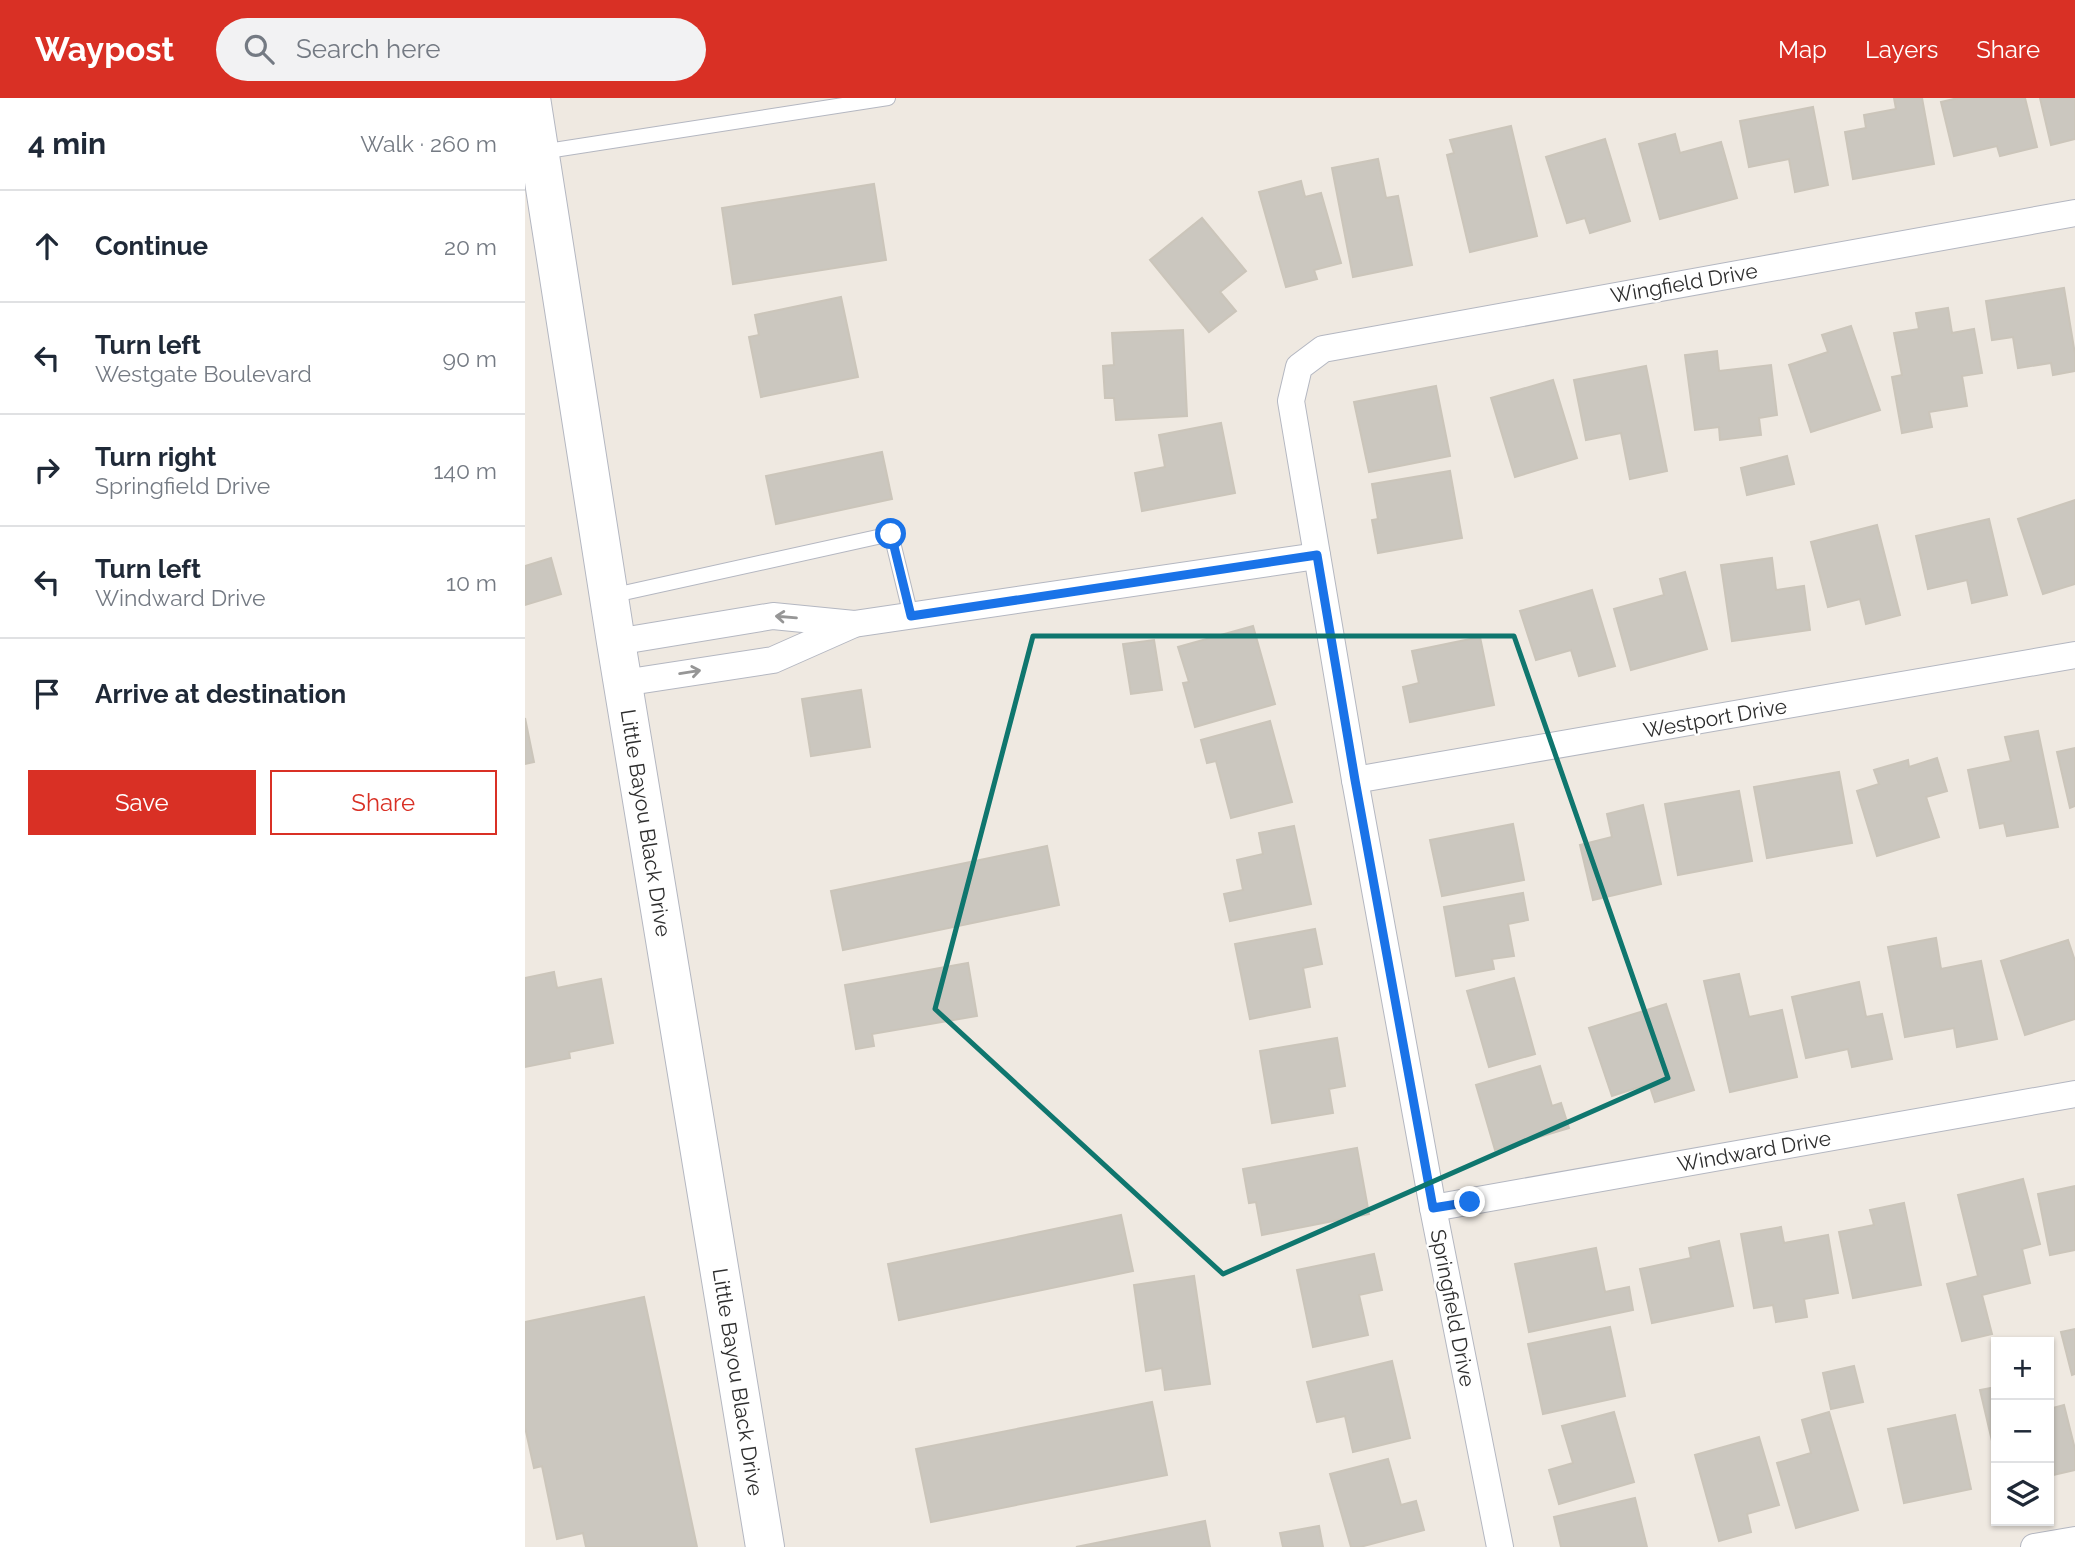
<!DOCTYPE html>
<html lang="en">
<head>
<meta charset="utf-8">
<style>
  :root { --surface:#fff; --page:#f2f2f3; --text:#1f2937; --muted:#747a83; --line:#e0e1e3; --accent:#d93025 }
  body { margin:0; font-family:Raleway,sans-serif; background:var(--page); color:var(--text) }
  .controls { position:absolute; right:21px; bottom:21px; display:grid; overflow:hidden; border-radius:0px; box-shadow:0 2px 5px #0004 }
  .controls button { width:63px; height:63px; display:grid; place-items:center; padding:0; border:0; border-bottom:2px solid var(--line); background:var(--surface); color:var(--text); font:35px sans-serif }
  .stop { position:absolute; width:21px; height:21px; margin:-16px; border:5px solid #1a73e8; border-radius:50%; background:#fff }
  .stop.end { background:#1a73e8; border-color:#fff; box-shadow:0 2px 7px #0008 }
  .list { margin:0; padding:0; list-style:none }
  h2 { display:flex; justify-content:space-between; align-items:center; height:91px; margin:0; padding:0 28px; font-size:30px }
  h2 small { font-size:23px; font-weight:400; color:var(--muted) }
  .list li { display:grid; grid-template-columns:46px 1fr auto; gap:21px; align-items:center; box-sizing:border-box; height:112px; padding:0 28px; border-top:2px solid var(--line) }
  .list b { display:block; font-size:26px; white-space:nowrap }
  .list p { margin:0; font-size:23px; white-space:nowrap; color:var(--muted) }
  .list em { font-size:23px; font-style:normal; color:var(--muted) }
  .actions { display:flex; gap:14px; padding:21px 28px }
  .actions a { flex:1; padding:16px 0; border:2px solid var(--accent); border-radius:0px; text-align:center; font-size:24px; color:var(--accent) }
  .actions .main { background:var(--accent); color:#fff }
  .icon { flex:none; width:38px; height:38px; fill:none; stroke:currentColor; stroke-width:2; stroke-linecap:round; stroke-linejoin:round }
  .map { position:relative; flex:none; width:1550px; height:1449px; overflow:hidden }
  header { display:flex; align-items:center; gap:42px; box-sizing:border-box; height:98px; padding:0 35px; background:var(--accent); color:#fff }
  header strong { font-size:33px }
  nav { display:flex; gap:38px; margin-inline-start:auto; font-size:24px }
  .search { width:490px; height:63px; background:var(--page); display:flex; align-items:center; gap:18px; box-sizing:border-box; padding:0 24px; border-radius:38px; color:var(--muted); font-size:26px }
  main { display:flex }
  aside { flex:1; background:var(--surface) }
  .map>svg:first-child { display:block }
  .building { fill:#cbc7bf; stroke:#cbc5ba; stroke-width:2 }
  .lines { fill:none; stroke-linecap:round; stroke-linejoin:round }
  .lane-casing { stroke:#b4b7c1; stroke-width:16 }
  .street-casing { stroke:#b4b7c1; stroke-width:28 }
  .secondary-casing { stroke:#b4b7c1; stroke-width:40 }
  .lane { stroke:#fff; stroke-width:14 }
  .street { stroke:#fff; stroke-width:26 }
  .secondary { stroke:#fff; stroke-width:38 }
  .oneway { stroke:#969696 }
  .route { stroke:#1a73e8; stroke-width:9 }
  .marked { fill:none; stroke:#0f766e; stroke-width:5; stroke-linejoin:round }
  .labels { text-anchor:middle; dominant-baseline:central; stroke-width:5; stroke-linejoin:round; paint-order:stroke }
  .street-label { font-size:21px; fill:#2e2e2e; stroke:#fff }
</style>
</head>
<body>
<header>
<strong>Waypost</strong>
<div class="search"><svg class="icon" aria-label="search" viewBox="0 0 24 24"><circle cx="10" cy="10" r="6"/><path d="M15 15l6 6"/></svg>Search here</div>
<nav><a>Map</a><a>Layers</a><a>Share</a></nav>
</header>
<main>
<aside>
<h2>4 min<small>Walk · 260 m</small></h2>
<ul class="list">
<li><svg class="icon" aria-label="ahead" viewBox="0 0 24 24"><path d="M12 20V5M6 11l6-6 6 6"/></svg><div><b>Continue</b></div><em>20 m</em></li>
<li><svg class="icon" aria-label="left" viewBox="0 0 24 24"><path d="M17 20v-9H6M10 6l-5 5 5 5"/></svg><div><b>Turn left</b><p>Westgate Boulevard</p></div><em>90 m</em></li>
<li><svg class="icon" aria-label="right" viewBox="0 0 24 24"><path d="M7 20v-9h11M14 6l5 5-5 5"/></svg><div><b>Turn right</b><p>Springfield Drive</p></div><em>140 m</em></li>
<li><svg class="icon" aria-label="left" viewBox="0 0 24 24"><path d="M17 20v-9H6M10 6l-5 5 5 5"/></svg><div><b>Turn left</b><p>Windward Drive</p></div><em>10 m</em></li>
<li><svg class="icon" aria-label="arrive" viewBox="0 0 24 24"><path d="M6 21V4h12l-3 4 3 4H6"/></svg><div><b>Arrive at destination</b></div></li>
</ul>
<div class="actions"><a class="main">Save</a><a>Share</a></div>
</aside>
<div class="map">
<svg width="1550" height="1449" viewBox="0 0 1550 1449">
  <rect width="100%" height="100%" fill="#efe9e1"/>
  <g class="building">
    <path d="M1369 0H1397L1409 66 1328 81 1320 34 1341 30 1339 17 1371 11Z"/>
    <path d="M1433 0H1500L1512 49 1475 58 1472 48 1429 58 1416 4Z"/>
    <path d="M1515 0H1550V41L1526 47Z"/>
    <path d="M1288 9 1303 87 1270 94 1264 61 1224 69 1215 23Z"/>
    <path d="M986 28 1012 138 945 154 922 57 929 55 925 42Z"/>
    <path d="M1150 36 1155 55 1196 44 1212 100 1135 121 1114 46Z"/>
    <path d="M1080 41 1105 123 1065 135 1060 120 1042 125 1021 59Z"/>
    <path d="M853 61 861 100 873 98 887 167 828 179 807 70Z"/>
    <path d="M776 83 780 99 796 95 816 165 789 172 792 181 761 189 734 94Z"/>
    <path d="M349 86 361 162 208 186 197 110Z"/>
    <path d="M677 120 721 173 695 194 711 213 684 234 625 162Z"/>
    <path d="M1539 190 1550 256V273L1528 277 1526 265 1493 270 1488 239 1467 242 1461 203Z"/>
    <path d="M316 199 333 279 236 299 224 239 234 237 230 217Z"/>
    <path d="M1423 210 1427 235 1449 231 1457 275 1437 278 1442 308 1404 314 1407 329 1377 335 1367 279 1377 277 1369 235 1394 231 1391 215Z"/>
    <path d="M1326 228 1355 312 1286 334 1264 267 1303 254 1297 237Z"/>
    <path d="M658 232 662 318 591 322 589 300H580L578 268 589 267 587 235Z"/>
    <path d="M1192 253 1194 273 1246 267 1252 317 1234 320 1236 337 1195 342 1194 329 1170 332 1160 257Z"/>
    <path d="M1121 268 1142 373 1105 381 1096 335 1061 342 1049 282Z"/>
    <path d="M1028 282 1052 360 990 379 966 300Z"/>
    <path d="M911 288 925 358 844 374 829 304Z"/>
    <path d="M696 325 710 395 617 413 610 375 640 369 634 337Z"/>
    <path d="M357 354 367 401 251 426 241 378Z"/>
    <path d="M1262 358 1269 386 1222 397 1216 370Z"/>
    <path d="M925 373 937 440 853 455 847 422 853 421 847 386Z"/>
    <path d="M1550 402V486L1518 496 1493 421Z"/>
    <path d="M1464 421 1482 497 1447 505 1442 482 1403 491 1391 438Z"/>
    <path d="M1352 427 1375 517 1341 526 1335 501 1303 509 1286 444Z"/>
    <path d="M26 460 36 496 0 507V468Z"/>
    <path d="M1247 460 1251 492 1279 488 1285 532 1207 543 1196 467Z"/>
    <path d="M1160 474 1182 551 1106 572 1089 511 1139 497 1135 481Z"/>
    <path d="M1067 492 1090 568 1054 578 1046 552 1011 562 995 513Z"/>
    <path d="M728 528 750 606 670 629 658 585 664 584 653 549Z"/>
    <path d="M955 539 969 607 885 624 878 589 894 585 887 553Z"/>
    <path d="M629 542 637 592 606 596 598 546Z"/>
    <path d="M336 592 345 649 286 658 277 601Z"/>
    <path d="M0 620 9 664 0 666Z"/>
    <path d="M745 623 767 704 706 720 691 663 682 665 676 642Z"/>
    <path d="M1513 633 1533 729 1482 738 1479 725 1455 730 1443 672 1486 663 1480 639Z"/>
    <path d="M1550 650V708L1545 710 1532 654Z"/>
    <path d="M1412 660 1422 693 1401 699 1414 739 1352 758 1332 693 1354 686 1349 672 1383 662 1384 669Z"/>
    <path d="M1314 674 1327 745 1242 760 1229 689Z"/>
    <path d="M1214 693 1227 763 1153 777 1140 706Z"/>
    <path d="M1118 707 1136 786 1068 802 1055 747 1087 739 1082 716Z"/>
    <path d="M988 726 999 782 917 798 905 742Z"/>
    <path d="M769 728 786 806 705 823 699 796 718 792 712 762 738 756 734 735Z"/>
    <path d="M522 748 534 807 318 852 306 793Z"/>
    <path d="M998 795 1003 822 983 826 989 858 967 861 969 871 931 878 919 809Z"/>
    <path d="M790 831 797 866 778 870 785 909 725 921 710 846Z"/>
    <path d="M1411 840 1416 871 1456 863 1472 941 1432 949 1429 930 1380 939 1363 849Z"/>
    <path d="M1543 842 1550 863V921L1500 937 1476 863Z"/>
    <path d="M443 865 452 918 347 936 349 948 331 951 320 887Z"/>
    <path d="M29 874 32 890 76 881 88 945 44 954 45 960 0 969V880Z"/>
    <path d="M1214 876 1224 919 1257 912 1272 979 1205 994 1179 883Z"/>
    <path d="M989 880 1010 956 964 969 942 893Z"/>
    <path d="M1334 884 1341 919 1357 916 1367 961 1327 969 1323 951 1281 960 1267 899Z"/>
    <path d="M1141 906 1169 992 1130 1004 1124 986 1087 998 1064 930Z"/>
    <path d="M812 940 820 988 804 991 808 1015 747 1025 735 953Z"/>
    <path d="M1015 968 1027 1008 1036 1005 1044 1030 970 1052 951 987Z"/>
    <path d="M832 1050 844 1116 737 1137 731 1104 724 1105 718 1071Z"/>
    <path d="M1498 1081 1515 1146 1497 1151 1505 1185 1457 1197 1467 1236 1437 1243 1422 1186 1453 1178 1433 1097Z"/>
    <path d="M1550 1088V1152L1525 1157 1513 1096Z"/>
    <path d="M1379 1105 1396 1187 1328 1200 1314 1134 1349 1127 1345 1112Z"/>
    <path d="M596 1117 608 1173 374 1222 363 1166Z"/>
    <path d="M1256 1129 1259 1145 1303 1137 1313 1195 1279 1201 1282 1219 1251 1224 1248 1207 1229 1210 1216 1136Z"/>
    <path d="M1194 1143 1208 1208 1127 1225 1115 1171 1166 1160 1164 1150Z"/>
    <path d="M1071 1150 1080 1194 1104 1189 1108 1212 1004 1234 990 1166Z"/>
    <path d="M849 1156 857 1192 834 1197 843 1237 788 1249 772 1172Z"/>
    <path d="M669 1178 685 1286 640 1292 637 1270 621 1273 609 1187Z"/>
    <path d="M119 1199 172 1449H61L58 1435 32 1441 17 1368 9 1370 0 1329V1224Z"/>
    <path d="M1085 1229 1100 1298 1018 1316 1003 1246Z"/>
    <path d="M1550 1231V1276L1547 1277 1536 1234Z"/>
    <path d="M867 1263 885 1340 828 1354 820 1318 792 1324 782 1284Z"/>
    <path d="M1329 1268 1338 1304 1306 1311 1298 1275Z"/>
    <path d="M1471 1289V1360L1455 1292Z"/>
    <path d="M627 1304 642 1377 406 1424 391 1351Z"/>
    <path d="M1539 1307 1550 1351V1372L1524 1378V1311Z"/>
    <path d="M1089 1314 1109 1384 1034 1406 1024 1372 1048 1365 1037 1328Z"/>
    <path d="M1304 1314 1333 1412 1271 1430 1252 1365 1286 1355 1277 1322Z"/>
    <path d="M1430 1317 1446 1391 1379 1405 1363 1331Z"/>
    <path d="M1234 1339 1254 1407 1222 1416 1226 1434 1194 1443 1170 1357Z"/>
    <path d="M863 1361 876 1407 891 1403 899 1432 835 1449H826L805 1376Z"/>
    <path d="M1110 1400 1122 1449H1036L1029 1419Z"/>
    <path d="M680 1423 685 1449H551Z"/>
    <path d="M794 1428 798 1449H758L755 1435Z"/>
  </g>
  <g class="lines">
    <defs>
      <g id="lane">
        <path d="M16 54 363 0"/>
        <path d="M85 498 366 436 386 518"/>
      </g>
      <g id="street">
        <path d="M91 544 248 518 329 526 792 458"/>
        <path d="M98 585 248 562 327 527"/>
        <path d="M830 682 1550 557"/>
        <path d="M908 1110 1550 996"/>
        <path d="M975 1449 908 1110 830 682 766 303 774 269 798 251 1550 115"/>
        <path d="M1509 1449 1550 1442"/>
      </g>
      <path id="secondary" d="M6 0 91 544 240 1449"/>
    </defs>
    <use href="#lane" class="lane-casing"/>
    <use href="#street" class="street-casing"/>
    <use href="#secondary" class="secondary-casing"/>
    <use href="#lane" class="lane"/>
    <use href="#street" class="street"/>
    <use href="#secondary" class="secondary"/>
  </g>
  <defs><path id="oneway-shaft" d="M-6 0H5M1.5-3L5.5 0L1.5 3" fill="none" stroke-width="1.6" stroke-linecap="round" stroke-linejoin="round" transform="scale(1.75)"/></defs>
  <g class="oneway">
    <use href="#oneway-shaft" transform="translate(261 519) rotate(-175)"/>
    <use href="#oneway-shaft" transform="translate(165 574) rotate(-9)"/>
  </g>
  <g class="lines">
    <path class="route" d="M366 436 386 518 792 457 830 682 908 1110 945 1104"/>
  </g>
  <path class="marked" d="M508 538H989L1143 980 698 1176 410 911Z"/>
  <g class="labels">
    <g class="street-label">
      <text transform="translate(1159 185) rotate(-10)">Wingfield Drive</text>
      <text transform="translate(1190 620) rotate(-10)">Westport Drive</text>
      <text transform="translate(121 725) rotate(81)">Little Bayou Black Drive</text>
      <text transform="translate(1229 1053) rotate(-10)">Windward Drive</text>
      <text transform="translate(928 1210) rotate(79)">Springfield Drive</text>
      <text transform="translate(213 1284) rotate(81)">Little Bayou Black Drive</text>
    </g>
  </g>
</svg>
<div class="controls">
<button>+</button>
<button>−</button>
<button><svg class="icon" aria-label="layers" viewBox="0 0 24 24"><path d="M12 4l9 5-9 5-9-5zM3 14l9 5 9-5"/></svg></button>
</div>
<div class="stop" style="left:366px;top:436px"></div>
<div class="stop end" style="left:945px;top:1104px"></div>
</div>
</main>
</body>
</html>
